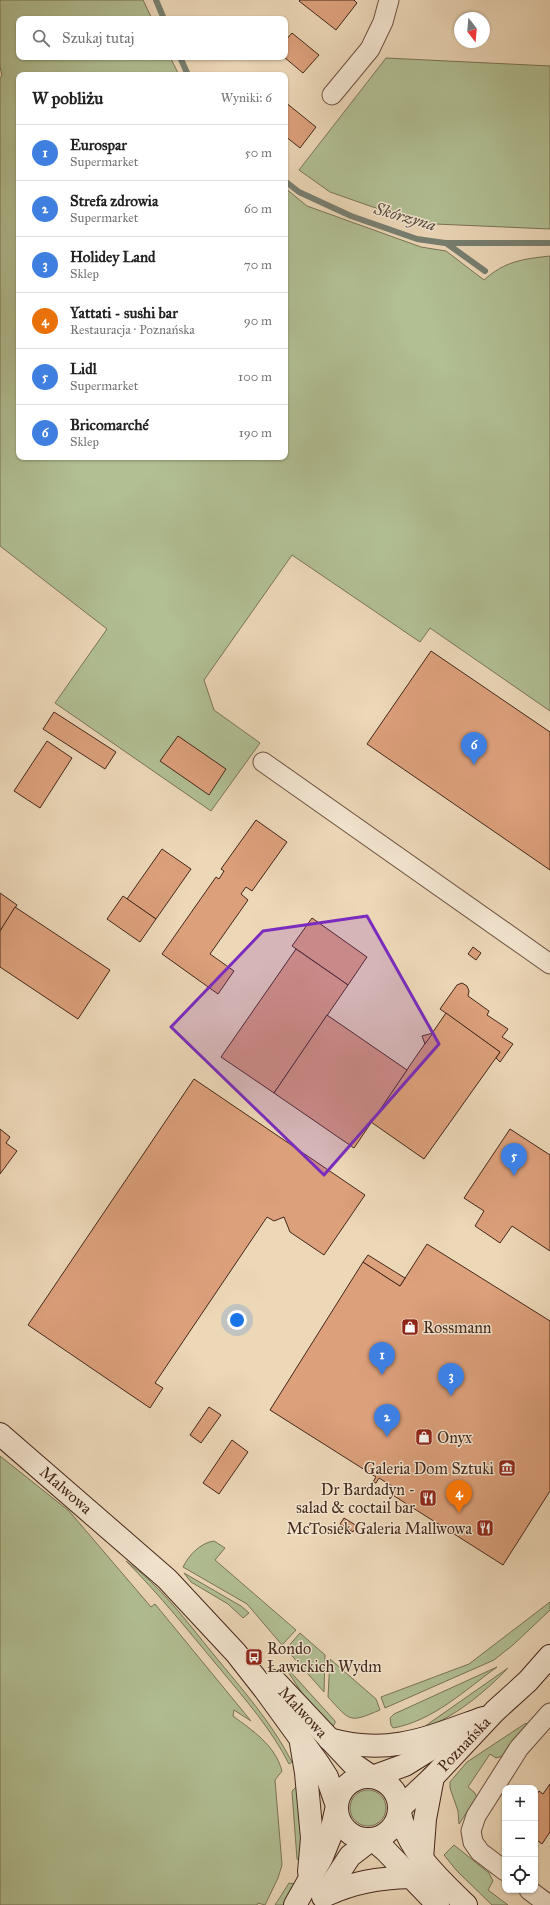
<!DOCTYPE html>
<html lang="pl">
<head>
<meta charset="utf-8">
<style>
  :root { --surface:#fff; --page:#f2f2f2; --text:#222; --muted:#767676; --line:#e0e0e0; --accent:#ea580c }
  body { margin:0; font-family:"IM FELL Great Primer",serif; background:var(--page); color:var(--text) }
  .controls { position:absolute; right:12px; bottom:12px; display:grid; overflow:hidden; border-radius:8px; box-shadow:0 1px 3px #0004 }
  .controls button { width:36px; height:36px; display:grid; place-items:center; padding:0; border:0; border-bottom:1px solid var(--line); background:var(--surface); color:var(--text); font:20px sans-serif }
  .compass { position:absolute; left:454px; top:12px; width:36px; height:36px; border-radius:50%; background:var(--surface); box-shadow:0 1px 3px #0004; rotate:164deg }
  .you { position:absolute; left:237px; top:1320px; width:14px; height:14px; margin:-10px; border:3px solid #fff; border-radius:50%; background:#1a73e8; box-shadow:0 0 0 6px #1a73e833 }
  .badge { display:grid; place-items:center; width:26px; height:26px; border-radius:50%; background:var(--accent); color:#fff; font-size:13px; font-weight:700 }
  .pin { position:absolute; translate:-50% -33px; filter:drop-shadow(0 1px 2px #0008) }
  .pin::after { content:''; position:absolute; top:21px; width:14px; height:12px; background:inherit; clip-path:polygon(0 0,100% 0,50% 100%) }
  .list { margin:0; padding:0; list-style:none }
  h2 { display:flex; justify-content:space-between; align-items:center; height:52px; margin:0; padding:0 16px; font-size:17px }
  h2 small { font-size:13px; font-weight:400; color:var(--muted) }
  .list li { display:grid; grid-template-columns:26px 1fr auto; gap:12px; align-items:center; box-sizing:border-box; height:56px; padding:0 16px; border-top:1px solid var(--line) }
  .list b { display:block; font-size:15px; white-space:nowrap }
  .list p { margin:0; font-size:13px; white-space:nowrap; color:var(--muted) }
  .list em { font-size:13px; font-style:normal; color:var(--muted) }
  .icon { flex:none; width:22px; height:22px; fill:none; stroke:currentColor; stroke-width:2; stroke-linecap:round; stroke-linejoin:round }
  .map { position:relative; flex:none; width:550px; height:1905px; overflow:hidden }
  .search { position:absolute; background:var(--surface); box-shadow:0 1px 3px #0004; left:16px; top:16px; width:272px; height:44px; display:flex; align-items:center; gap:10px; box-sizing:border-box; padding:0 14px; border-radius:8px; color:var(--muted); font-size:15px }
  .panel { position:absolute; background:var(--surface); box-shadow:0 1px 3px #0004; left:16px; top:72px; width:272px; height:388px; border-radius:8px }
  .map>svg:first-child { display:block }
  .green { fill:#b1bf93; stroke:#7a7357 }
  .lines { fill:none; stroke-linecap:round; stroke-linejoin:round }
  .stream { stroke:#777f71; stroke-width:6 }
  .building { fill:#dca07b; stroke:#44271b }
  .street-casing { stroke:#6e5342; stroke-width:21 }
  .secondary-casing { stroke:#44271b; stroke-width:24 }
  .street { stroke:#f3e5d0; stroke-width:19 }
  .secondary { stroke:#f3e5d0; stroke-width:22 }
  .marked { fill:#7b2cbf; fill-opacity:0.2; stroke:#7b2cbf; stroke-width:3; stroke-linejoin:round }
  .labels { text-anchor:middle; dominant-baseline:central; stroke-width:3; stroke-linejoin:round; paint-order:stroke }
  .poi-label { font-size:16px; fill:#44271b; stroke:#f3e5d0; text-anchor:start }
  .street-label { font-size:16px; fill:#44271b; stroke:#f3e5d0 }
  .water-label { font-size:17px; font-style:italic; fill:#594c3f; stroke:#f3e5d0 }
</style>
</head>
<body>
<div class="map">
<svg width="550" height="1905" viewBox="0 0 550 1905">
  <rect width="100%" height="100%" fill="#ecd7b7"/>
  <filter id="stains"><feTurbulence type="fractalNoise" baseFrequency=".005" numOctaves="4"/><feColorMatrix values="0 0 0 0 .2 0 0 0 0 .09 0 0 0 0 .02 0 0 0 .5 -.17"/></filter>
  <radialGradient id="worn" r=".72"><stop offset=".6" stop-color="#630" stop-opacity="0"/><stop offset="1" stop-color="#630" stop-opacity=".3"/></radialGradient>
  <g class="green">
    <path d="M0 0H143L152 19H19V57H170L179 75H19V457H285V188L307 206 421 247 446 251 484 280C505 261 523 259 550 256V711L430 628 420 642 292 555 204 680 214 710 260 743 211 811 55 703 107 629 0 546V78L2 76 0 66Z"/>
    <path d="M386 58 550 66V229L435 224 390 213 330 192 299 170Z"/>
    <path d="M0 1456 69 1511 151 1607 155 1604 251 1721 234 1710 233 1716C253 1731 275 1745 282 1771L275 1780 282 1865 278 1878 265 1905 258 1903 257 1905H0Z"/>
    <path d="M214 1541 225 1548 215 1560 296 1630 282 1645 247 1604 183 1567C189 1555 200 1543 214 1541Z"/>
    <path d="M126 1561C161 1586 187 1622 214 1655 242 1689 272 1723 292 1762L289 1764C272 1730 245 1699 221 1670 190 1633 160 1595 126 1561Z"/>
    <path d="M184 1573 241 1606 249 1613 243 1618 228 1604 191 1582Z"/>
    <path d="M550 1602V1610L513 1645 494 1660 385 1708 381 1697 469 1664Z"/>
    <path d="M300 1633 325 1655 324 1692 286 1649Z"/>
    <path d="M330 1659 376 1699 380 1710C349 1723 351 1722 328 1697Z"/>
    <path d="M497 1667C465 1690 433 1721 393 1728L391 1725 390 1718 394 1714Z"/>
    <path d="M287 1668 335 1721V1723L332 1728 314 1711 286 1669Z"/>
    <path d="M508 1668C484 1693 454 1718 421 1729Z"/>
    <path d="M526 1723 528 1725 503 1756 496 1758 490 1754 468 1787 474 1792 477 1797 459 1824 458 1811 450 1788V1782L467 1762Z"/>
    <path d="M298 1785 303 1834 301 1863 297 1859 292 1792 293 1790Z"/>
    <circle cx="368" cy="1808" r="18"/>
    <path d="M454 1845 489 1873 493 1881 488 1890 508 1905H492L457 1871 444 1855Z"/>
    <path d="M289 1883 294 1884 284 1905H275Z"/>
  </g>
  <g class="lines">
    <g class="stream">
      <path d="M156 0 164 19"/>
      <path d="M180 57 188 75"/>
      <path d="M285 181 299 192 351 216 417 239 445 243H550"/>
      <path d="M446 243 485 271"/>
    </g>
  </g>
  <g class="building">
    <path d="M300 0H354L357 3 336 30 299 1Z"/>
    <path d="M292 33 319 55 303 73 284 57 285 41Z"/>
    <path d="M285 102 316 127 300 148 285 136Z"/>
    <path d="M431 651 550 732V870L367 744Z"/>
    <path d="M54 712 116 752 105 769 43 729Z"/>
    <path d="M178 736 226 769 209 795 160 761Z"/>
    <path d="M47 741 72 758 40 808 14 791Z"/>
    <path d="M256 820 287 842 252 891 246 887 241 894 248 900 210 954 234 971 218 994 162 954 216 877 219 879 224 871 221 869Z"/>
    <path d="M162 849 191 869 156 919 127 899Z"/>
    <path d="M0 893 17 905 0 931Z"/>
    <path d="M123 896 156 919 140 942 107 919Z"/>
    <path d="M15 907 110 970 78 1019 0 967V931Z"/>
    <path d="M312 918 367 957 348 985 292 946Z"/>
    <path d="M473 947 481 953 476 960 468 954Z"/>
    <path d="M296 949 348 985 274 1093 221 1057Z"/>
    <path d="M462 983 467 986 469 991 468 996 489 1011 487 1015 508 1029 502 1037 513 1044 500 1062 496 1058 500 1052 440 1009 457 985Z"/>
    <path d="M446 1013 500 1052 424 1159 371 1122Z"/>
    <path d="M327 1015 407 1070 354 1148 274 1093Z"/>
    <path d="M433 1033 425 1044 422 1036Z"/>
    <path d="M194 1079 365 1195 324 1255 290 1232 284 1217 274 1221 267 1217 155 1383 163 1388 150 1408 28 1325Z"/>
    <path d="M0 1129 10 1137 6 1143 17 1151 0 1174Z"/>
    <path d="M510 1129 550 1155V1251L512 1226 500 1243 475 1226 484 1211 464 1198Z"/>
    <path d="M427 1244 550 1321V1491L503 1565 391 1494 395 1488 379 1478 376 1483 373 1482 376 1477 270 1410 363 1262 400 1286Z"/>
    <path d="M368 1255 405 1278 400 1286 363 1262Z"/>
    <path d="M209 1407 221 1415 201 1443 190 1435Z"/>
    <path d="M232 1440 248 1452 219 1494 203 1483Z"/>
    <path d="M344 1518 357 1526 353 1532 340 1524Z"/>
    <path d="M550 1784V1832L542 1844 538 1841 535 1845V1798L539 1791 543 1794Z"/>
  </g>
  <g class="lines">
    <defs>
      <g id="street">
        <path d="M332 95 370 49 383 22 389 0"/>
        <path d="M263 762 550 964"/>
        <path d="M505 1871 480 1852 473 1842 471 1831 476 1816 519 1748 550 1713"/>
        <path d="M529 1890 549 1905"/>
      </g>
      <g id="secondary">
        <path d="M0 1434 167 1579 236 1653 265 1690 318 1763 327 1777 337 1806 330 1837 322 1857 295 1905"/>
        <path d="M275 1681 353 1764 372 1777"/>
        <path d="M329 1739C389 1756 427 1738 483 1718"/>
        <path d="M301 1743 306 1773 312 1838 309 1872"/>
        <path d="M372 1777 405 1765 442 1742"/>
        <circle cx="368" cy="1808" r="31"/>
        <path d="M399 1809 433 1777 495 1711 528 1681 550 1656"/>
        <path d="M399 1809C406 1849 438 1878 466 1905"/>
        <path d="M372 1839 385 1850 438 1905"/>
        <path d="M422 1859 425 1819 433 1777"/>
        <path d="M324 1896C353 1882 379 1878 411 1877"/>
        <path d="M323 1897 350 1856 372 1839"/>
      </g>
    </defs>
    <use href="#street" class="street-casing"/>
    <use href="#secondary" class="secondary-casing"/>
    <use href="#street" class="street"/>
    <use href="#secondary" class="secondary"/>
  </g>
  <path class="marked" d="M367 916 439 1044 324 1175 171 1027 263 931Z"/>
  <defs>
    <symbol id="shop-square" viewBox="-11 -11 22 22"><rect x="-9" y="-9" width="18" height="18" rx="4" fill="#8f2418" stroke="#f3e5d0"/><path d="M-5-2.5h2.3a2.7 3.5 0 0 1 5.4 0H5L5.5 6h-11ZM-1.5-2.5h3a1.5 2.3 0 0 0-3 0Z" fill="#fff"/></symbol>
    <symbol id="museum-square" viewBox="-11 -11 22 22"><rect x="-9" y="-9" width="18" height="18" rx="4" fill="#8f2418" stroke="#f3e5d0"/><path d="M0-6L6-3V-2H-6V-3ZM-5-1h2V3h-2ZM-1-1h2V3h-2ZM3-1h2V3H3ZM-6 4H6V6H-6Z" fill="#fff"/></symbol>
    <symbol id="restaurant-square" viewBox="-11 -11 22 22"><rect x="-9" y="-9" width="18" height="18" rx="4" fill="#8f2418" stroke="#f3e5d0"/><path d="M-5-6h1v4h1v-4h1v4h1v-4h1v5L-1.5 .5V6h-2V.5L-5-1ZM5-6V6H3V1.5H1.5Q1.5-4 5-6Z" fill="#fff"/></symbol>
    <symbol id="bus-square" viewBox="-11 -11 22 22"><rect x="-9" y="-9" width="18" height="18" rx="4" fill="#8f2418" stroke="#f3e5d0"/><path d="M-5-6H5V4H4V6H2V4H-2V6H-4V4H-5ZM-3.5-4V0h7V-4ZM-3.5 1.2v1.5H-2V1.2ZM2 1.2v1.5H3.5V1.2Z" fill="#fff"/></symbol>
  </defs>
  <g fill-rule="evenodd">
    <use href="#shop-square" x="400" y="1317" width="20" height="20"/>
    <use href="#shop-square" x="414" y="1427" width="20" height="20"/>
    <use href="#museum-square" x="497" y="1458" width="20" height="20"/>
    <use href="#restaurant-square" x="418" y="1488" width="20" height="20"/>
    <use href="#restaurant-square" x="475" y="1518" width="20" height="20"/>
    <use href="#bus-square" x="244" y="1647" width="20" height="20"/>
  </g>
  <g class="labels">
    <g class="poi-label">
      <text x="423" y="1327">Rossmann</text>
      <text x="437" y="1437">Onyx</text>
      <text x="494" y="1468" text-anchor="end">Galeria Dom Sztuki</text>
      <text x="415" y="1489" text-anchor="end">Dr Bardadyn -<tspan x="415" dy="18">salad &amp; coctail bar</tspan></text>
      <text x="472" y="1528" text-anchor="end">McTosiek Galeria Mallwowa</text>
      <text x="267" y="1648">Rondo<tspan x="267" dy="18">Ławickich Wydm</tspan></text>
    </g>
    <g class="street-label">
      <text transform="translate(66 1490) rotate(41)">Malwowa</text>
      <text transform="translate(303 1712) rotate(47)">Malwowa</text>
      <text transform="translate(464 1744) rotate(-47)">Poznańska</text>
    </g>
    <g class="water-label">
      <text transform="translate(405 217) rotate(16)">Skórzyna</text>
    </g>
  </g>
  <rect width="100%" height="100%" filter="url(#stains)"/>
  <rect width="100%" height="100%" fill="url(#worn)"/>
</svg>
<div class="controls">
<button>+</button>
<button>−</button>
<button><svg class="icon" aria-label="locate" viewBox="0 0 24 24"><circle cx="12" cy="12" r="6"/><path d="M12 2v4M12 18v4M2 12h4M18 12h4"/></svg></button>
</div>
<svg class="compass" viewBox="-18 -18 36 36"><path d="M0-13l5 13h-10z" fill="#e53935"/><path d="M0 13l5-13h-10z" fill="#767676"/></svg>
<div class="you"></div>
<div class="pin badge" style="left:382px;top:1375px;background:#3f7fe0">1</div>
<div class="pin badge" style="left:387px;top:1437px;background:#3f7fe0">2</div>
<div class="pin badge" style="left:451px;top:1396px;background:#3f7fe0">3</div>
<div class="pin badge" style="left:459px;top:1513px;background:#e8710a">4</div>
<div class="pin badge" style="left:514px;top:1176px;background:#3f7fe0">5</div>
<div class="pin badge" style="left:474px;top:765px;background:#3f7fe0">6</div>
<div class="search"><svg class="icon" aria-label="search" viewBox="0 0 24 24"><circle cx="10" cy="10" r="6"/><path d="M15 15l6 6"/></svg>Szukaj tutaj</div>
<section class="panel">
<h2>W pobliżu<small>Wyniki: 6</small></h2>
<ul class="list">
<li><span class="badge" style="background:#3f7fe0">1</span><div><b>Eurospar</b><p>Supermarket</p></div><em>50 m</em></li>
<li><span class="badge" style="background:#3f7fe0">2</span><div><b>Strefa zdrowia</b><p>Supermarket</p></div><em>60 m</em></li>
<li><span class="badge" style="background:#3f7fe0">3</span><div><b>Holidey Land</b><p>Sklep</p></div><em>70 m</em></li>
<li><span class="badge" style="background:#e8710a">4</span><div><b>Yattati - sushi bar</b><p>Restauracja · Poznańska</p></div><em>90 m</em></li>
<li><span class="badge" style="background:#3f7fe0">5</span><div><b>Lidl</b><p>Supermarket</p></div><em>100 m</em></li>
<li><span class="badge" style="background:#3f7fe0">6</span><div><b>Bricomarché</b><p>Sklep</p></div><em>190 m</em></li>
</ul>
</section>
</div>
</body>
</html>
